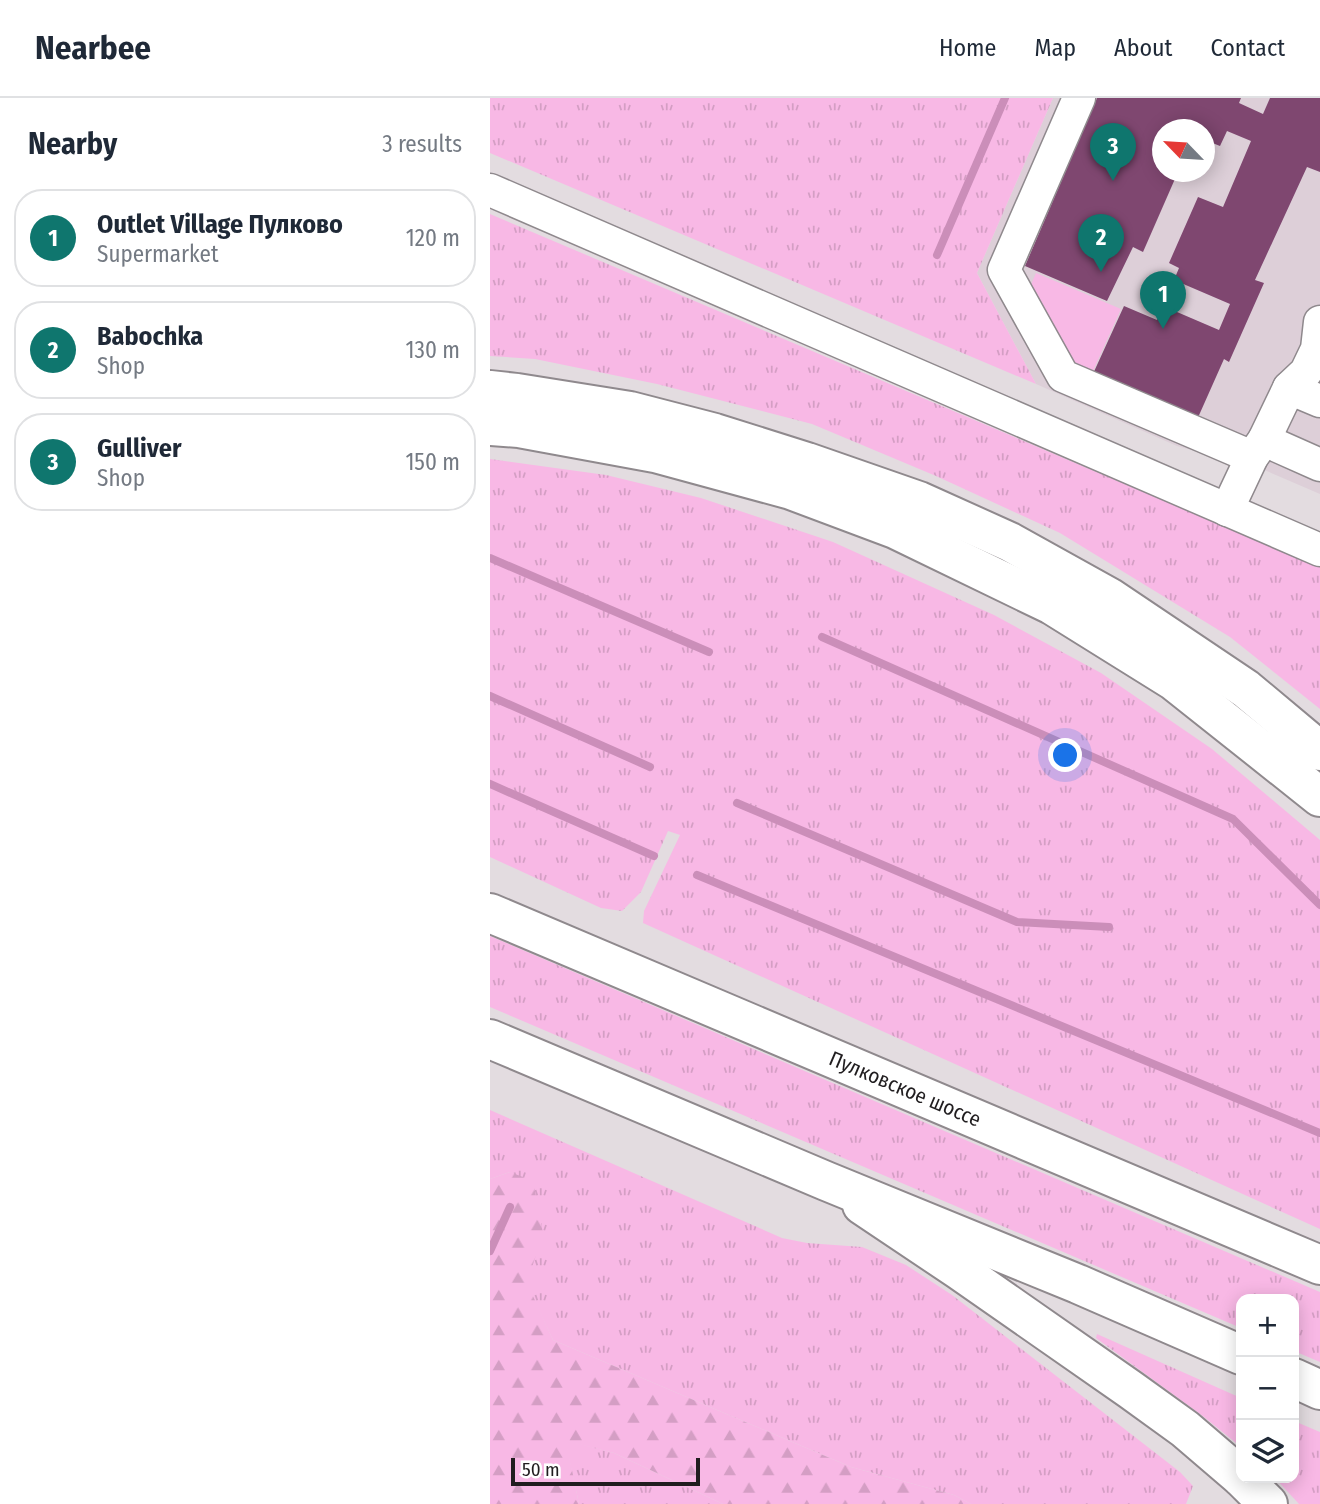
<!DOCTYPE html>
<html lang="en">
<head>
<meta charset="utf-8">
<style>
  :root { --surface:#fff; --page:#f6f6f7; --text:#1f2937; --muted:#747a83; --line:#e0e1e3; --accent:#0f766e }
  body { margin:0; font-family:"Fira Sans Condensed",sans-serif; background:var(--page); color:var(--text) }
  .controls { position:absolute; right:21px; bottom:21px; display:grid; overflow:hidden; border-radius:14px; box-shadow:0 4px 18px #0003 }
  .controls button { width:63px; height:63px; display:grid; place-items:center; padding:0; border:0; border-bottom:2px solid var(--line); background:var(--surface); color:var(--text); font:35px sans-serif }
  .compass { position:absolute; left:662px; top:21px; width:63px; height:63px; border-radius:50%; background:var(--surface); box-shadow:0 4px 18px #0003; rotate:295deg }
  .scale { position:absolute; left:21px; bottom:18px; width:189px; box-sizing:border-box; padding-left:7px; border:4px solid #201d1f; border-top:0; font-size:19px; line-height:24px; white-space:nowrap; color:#201d1f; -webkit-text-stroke:5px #fff; paint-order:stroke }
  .you { position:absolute; left:576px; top:658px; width:24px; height:24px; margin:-18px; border:5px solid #fff; border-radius:50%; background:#1a73e8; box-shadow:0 0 0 10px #1a73e833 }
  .badge { display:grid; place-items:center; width:46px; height:46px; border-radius:50%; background:var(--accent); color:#fff; font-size:23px; font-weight:700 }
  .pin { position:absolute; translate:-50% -58px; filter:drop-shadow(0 2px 4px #0008) }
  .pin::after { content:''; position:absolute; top:37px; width:24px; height:21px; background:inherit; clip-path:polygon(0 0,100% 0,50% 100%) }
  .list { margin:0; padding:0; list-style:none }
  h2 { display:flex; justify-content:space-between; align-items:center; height:91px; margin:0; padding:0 28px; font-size:30px }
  h2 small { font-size:23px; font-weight:400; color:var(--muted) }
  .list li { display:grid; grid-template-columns:46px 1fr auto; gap:21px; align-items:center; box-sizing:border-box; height:98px; margin:0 14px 14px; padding:0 14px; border:2px solid var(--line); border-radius:28px }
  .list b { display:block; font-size:26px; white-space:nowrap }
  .list p { margin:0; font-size:23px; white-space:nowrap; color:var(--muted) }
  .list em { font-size:23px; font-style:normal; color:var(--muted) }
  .icon { flex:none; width:38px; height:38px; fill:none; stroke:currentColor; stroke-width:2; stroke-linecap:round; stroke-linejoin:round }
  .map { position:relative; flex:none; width:830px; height:1406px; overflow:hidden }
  header { display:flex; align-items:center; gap:42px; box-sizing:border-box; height:98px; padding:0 35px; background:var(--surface); border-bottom:2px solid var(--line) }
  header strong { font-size:33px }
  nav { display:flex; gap:38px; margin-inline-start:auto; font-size:24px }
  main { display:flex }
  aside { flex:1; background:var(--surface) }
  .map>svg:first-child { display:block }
  .built { fill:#ddcfd8; fill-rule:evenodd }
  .grass { fill:url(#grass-tufts) }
  .forest { fill:url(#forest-firs) }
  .green { fill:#f8b8e5 }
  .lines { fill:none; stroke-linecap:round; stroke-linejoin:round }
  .stream { stroke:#cb8eb9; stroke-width:8 }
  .building { fill:#7f4770 }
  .minor-casing { stroke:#8f898d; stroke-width:35 }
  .major-casing { stroke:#8f898d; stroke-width:42 }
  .highway-casing { stroke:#8f898d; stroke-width:42 }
  .minor { stroke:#fff; stroke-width:32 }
  .major { stroke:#fff; stroke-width:38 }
  .highway { stroke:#fff; stroke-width:38 }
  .labels { text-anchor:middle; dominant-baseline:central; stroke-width:7; stroke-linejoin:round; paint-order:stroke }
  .street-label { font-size:21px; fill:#201d1f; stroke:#fff }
</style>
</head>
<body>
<header>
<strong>Nearbee</strong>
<nav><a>Home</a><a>Map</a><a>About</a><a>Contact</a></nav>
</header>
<main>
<aside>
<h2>Nearby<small>3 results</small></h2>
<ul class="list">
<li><span class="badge">1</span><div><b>Outlet Village Пулково</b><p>Supermarket</p></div><em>120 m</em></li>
<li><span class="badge">2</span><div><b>Babochka</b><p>Shop</p></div><em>130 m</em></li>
<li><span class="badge">3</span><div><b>Gulliver</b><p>Shop</p></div><em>150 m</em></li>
</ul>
</aside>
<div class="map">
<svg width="830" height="1406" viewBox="0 0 830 1406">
  <defs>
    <pattern id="grass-tufts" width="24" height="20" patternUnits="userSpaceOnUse" patternTransform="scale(1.75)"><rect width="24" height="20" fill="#f8b8e5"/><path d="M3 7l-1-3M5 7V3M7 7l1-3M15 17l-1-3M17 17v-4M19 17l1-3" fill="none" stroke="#d49ec4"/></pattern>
    <pattern id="forest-firs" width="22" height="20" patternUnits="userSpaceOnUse" patternTransform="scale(1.75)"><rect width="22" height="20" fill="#f8b8e5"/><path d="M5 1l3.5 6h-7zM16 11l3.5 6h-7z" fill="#d49ec4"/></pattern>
  </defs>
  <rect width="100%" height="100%" fill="#e3dce0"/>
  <path class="built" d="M563 0H830V396L772 371 687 348 546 286 487 175ZM673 32H715V74H673Z"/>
  <g class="grass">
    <path d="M0 0H563L487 175 546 286 0 55Z"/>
    <path d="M0 116 830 469V611L740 539 570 435 446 378 322 326 167 286 45 261 0 258Z"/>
    <path d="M0 361 116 377 211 400 343 444 504 517 611 575 722 651 830 742V1131L153 825 154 813 190 737 178 733 151 794 132 813 111 810 0 759Z"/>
    <path d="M0 838 830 1194V1264L804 1253V1201H751V1230L0 909Z"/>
    <path d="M0 1012 292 1140 317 1145 372 1149 416 1167 462 1197 690 1374 703 1388 696 1406H481L464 1397 361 1369 63 1242 36 1185 52 1135 20 1074 0 1081Z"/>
    <path d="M607 1236 751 1300V1349L714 1319 606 1240Z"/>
    <path d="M804 1323 830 1334V1406H809L785 1380H804Z"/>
    <path d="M75 1342 124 1355 233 1406H89Z"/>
  </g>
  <path class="forest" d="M20 1074 43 1083 53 1135 37 1185 63 1242 361 1369 464 1397 481 1406H233L124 1355 76 1343 89 1406H0V1081Z"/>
  <path class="green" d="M546 175 631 211 602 275 579 265 540 189Z"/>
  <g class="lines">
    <g class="stream">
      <path d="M447 157 515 0"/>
      <path d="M0 460 219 554"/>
      <path d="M332 539 743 721 830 807"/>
      <path d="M0 598 160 669"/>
      <path d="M0 686 164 758"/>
      <path d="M247 705 527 824 619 829"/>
      <path d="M207 777 830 1035"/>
      <path d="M0 1153 20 1109"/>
    </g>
  </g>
  <path class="building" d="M607 0H751L749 5 773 16 780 0H830V74L817 69 765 182 774 185 739 264 734 261 706 324 602 278 634 208 667 222 673 208 729 232 740 206 684 182 689 170 679 165 708 99 733 109 761 43 737 33 730 48 715 42V32H673V74H688L653 154 643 149 617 203 535 168Z"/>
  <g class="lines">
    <defs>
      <g id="minor">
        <path d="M589 0 514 172 573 278 762 359"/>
        <path d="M0 92 830 452"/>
        <path d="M799 290 830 303"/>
        <path d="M774 342 830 367"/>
        <path d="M737 412 762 359 774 342 799 290 816 274 827 251 830 224"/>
      </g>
      <g id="major">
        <path d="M0 292 27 295 140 313 225 335 317 364 429 403 520 444 619 499 756 591 830 653"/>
        <path d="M0 328 29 330 165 355 301 392 405 431 562 507 684 583 830 699"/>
        <path d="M372 1107 469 1172 641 1292 695 1331 751 1379"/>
        <path d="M752 1380 778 1406"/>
      </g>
      <g id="highway">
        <path d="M0 815 830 1167"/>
        <path d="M0 941 336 1083 588 1186 751 1257"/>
        <path d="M804 1280 830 1292"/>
      </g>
    </defs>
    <use href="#minor" class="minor-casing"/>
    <use href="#major" class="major-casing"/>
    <use href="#highway" class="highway-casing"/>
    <use href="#minor" class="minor"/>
    <use href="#major" class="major"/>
    <use href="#highway" class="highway"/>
  </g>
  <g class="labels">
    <g class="street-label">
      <text transform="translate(415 991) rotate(23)">Пулковское шоссе</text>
    </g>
  </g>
</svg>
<div class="controls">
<button>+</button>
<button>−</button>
<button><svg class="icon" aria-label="layers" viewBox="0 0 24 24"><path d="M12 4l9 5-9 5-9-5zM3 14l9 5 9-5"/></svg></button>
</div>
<svg class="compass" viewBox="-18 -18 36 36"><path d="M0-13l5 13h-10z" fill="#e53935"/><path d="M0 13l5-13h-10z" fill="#747a83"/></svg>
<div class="scale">50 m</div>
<div class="you"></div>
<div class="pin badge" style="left:673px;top:231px">1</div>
<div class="pin badge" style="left:611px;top:174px">2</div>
<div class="pin badge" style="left:623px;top:83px">3</div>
</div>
</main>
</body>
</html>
